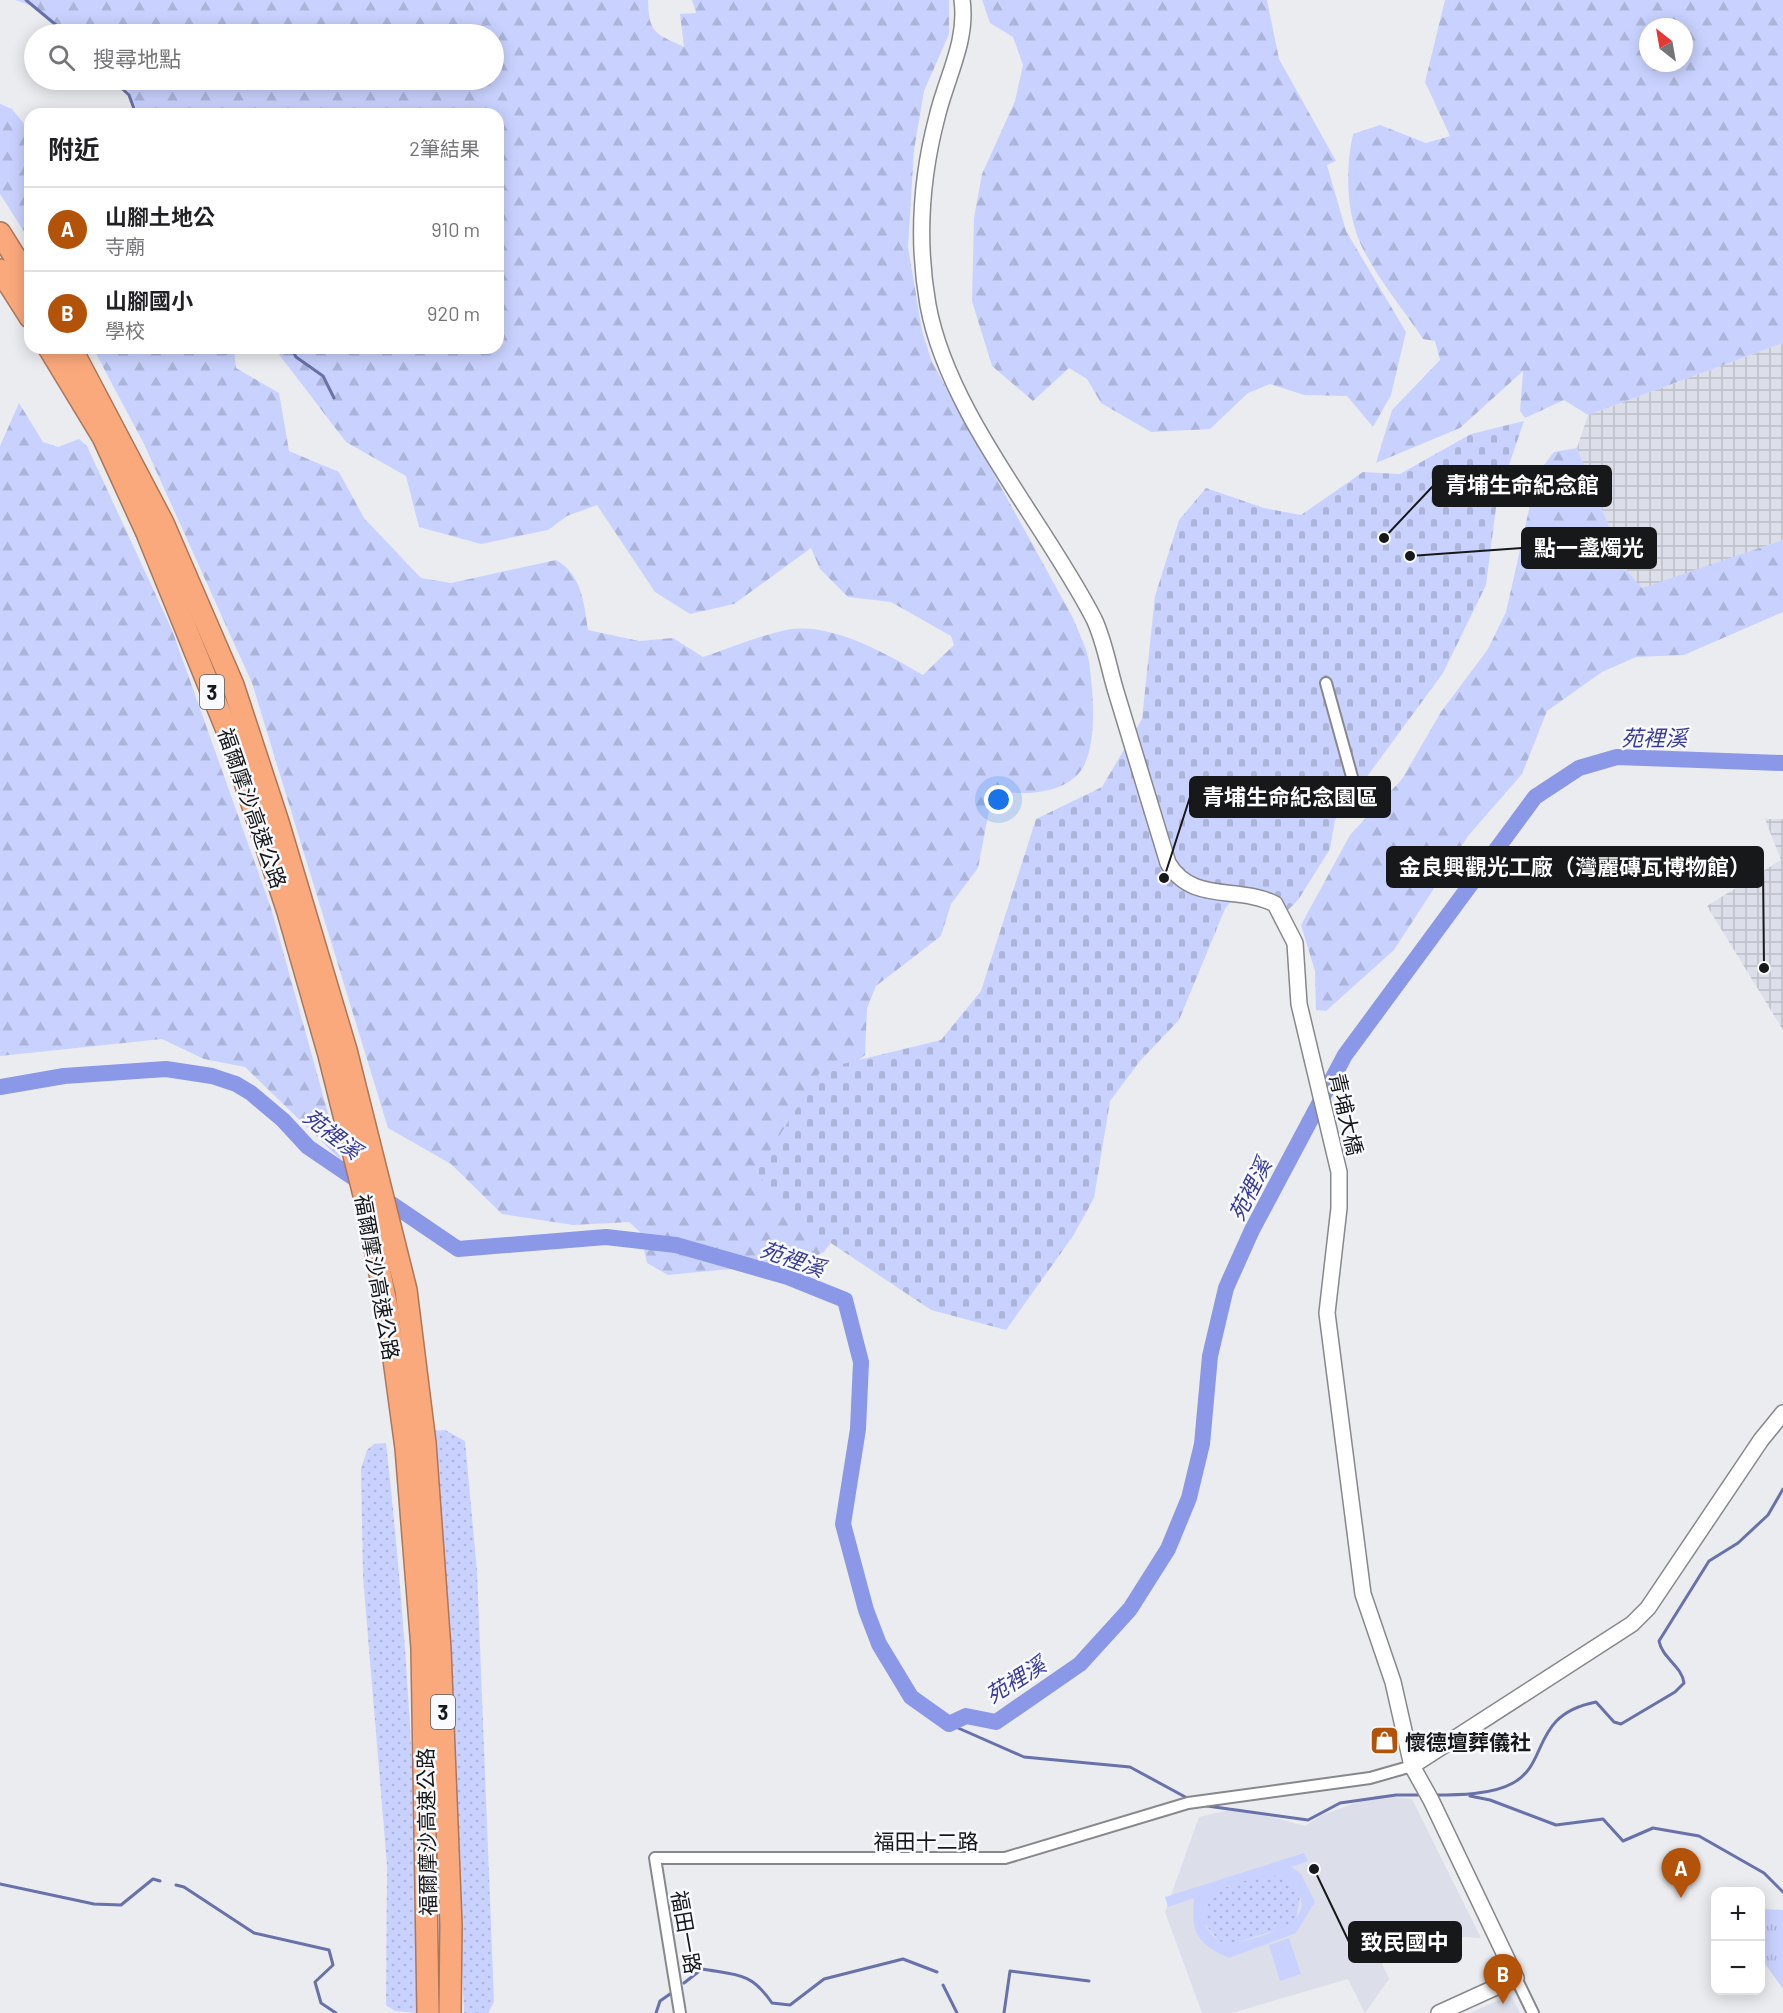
<!DOCTYPE html>
<html lang="zh-TW">
<head>
<meta charset="utf-8">
<style>
  :root { --surface:#fff; --page:#f2f2f2; --text:#202124; --muted:#757577; --line:#e0e0e0; --accent:#b3530a }
  body { margin:0; font-family:Barlow,"Noto Sans TC",sans-serif; background:var(--page); color:var(--text) }
  .controls { position:absolute; right:18px; bottom:18px; display:grid; overflow:hidden; border-radius:12px; box-shadow:0 3px 15px #0003 }
  .controls button { width:54px; height:54px; display:grid; place-items:center; padding:0; border:0; border-bottom:2px solid var(--line); background:var(--surface); color:var(--text); font:30px sans-serif }
  .compass { position:absolute; left:1639px; top:18px; width:54px; height:54px; border-radius:50%; background:var(--surface); box-shadow:0 3px 15px #0003; rotate:329deg }
  .you { position:absolute; left:999px; top:800px; width:21px; height:21px; margin:-15px; border:4px solid #fff; border-radius:50%; background:#1a73e8; box-shadow:0 0 0 9px #1a73e833 }
  .badge { display:grid; place-items:center; width:39px; height:39px; border-radius:50%; background:var(--accent); color:#fff; font-size:20px; font-weight:700 }
  .pin { position:absolute; translate:-50% -50px; filter:drop-shadow(0 2px 3px #0008) }
  .pin::after { content:''; position:absolute; top:32px; width:21px; height:18px; background:inherit; clip-path:polygon(0 0,100% 0,50% 100%) }
  .list { margin:0; padding:0; list-style:none }
  h2 { display:flex; justify-content:space-between; align-items:center; height:78px; margin:0; padding:0 24px; font-size:26px }
  h2 small { font-size:20px; font-weight:400; color:var(--muted) }
  .list li { display:grid; grid-template-columns:39px 1fr auto; gap:18px; align-items:center; box-sizing:border-box; height:84px; padding:0 24px; border-top:2px solid var(--line) }
  .list b { display:block; font-size:22px; white-space:nowrap }
  .list p { margin:0; font-size:20px; white-space:nowrap; color:var(--muted) }
  .list em { font-size:20px; font-style:normal; color:var(--muted) }
  .icon { flex:none; width:33px; height:33px; fill:none; stroke:currentColor; stroke-width:2; stroke-linecap:round; stroke-linejoin:round }
  .map { position:relative; flex:none; width:1783px; height:2013px; overflow:hidden }
  .search { position:absolute; background:var(--surface); box-shadow:0 3px 15px #0003; left:24px; top:24px; width:480px; height:66px; display:flex; align-items:center; gap:15px; box-sizing:border-box; padding:0 21px; border-radius:33px; color:var(--muted); font-size:22px }
  .panel { position:absolute; background:var(--surface); box-shadow:0 3px 15px #0003; left:24px; top:108px; width:480px; height:246px; border-radius:18px }
  .map>svg:first-child { display:block }
  .built { fill:#dcdee9 }
  .industrial { fill:url(#industrial-grid) }
  .grass { fill:url(#grass-dots) }
  .forest { fill:url(#forest-firs); fill-rule:evenodd }
  .cemetery { fill:url(#cemetery-stones) }
  .park { fill:url(#park-tufts) }
  .pitch { fill:#c9d2fe; fill-rule:evenodd }
  .lines { fill:none; stroke-linecap:round; stroke-linejoin:round }
  .stream { stroke:#6871a9; stroke-width:3 }
  .river { stroke:#8b97e7; stroke-width:16 }
  .street-casing { stroke:#87888b; stroke-width:14 }
  .secondary-casing { stroke:#87888b; stroke-width:18 }
  .highway-casing { stroke:#ab7659; stroke-width:24 }
  .street { stroke:#fff; stroke-width:10 }
  .secondary { stroke:#fff; stroke-width:15 }
  .highway { stroke:#faa97c; stroke-width:21 }
  .labels { text-anchor:middle; dominant-baseline:central; stroke-width:5; stroke-linejoin:round; paint-order:stroke }
  .shield { fill:#f9fafd; stroke:#5b5c5d; stroke-width:1.5 }
  .shield-label { font-size:20px; font-weight:bold; fill:#171819 }
  .street-label { font-size:21px; fill:#171819; stroke:#f9fafd }
  .poi-label { font-size:21px; font-weight:bold; fill:#171819; stroke:#f9fafd; text-anchor:start }
  .water-label { font-size:22px; font-style:italic; fill:#3a3c99; stroke:#f9fafd }
  .leader { fill:none; stroke:#171819; stroke-width:2 }
  .callout-dot { fill:#171819; stroke:#f9fafd; stroke-width:2 }
  .callout { fill:#171819; stroke:#171819; stroke-width:2 }
  .callout-label { font-size:22px; text-anchor:middle; font-weight:bold; fill:#fff }
</style>
</head>
<body>
<div class="map">
<svg width="1783" height="2013" viewBox="0 0 1783 2013">
  <defs>
    <pattern id="industrial-grid" width="8" height="8" patternUnits="userSpaceOnUse" patternTransform="scale(1.5)"><rect width="8" height="8" fill="#dcdee9"/><path d="M0 4h8M4 0v8" fill="none" stroke="#bcbec7"/></pattern>
    <pattern id="grass-dots" width="8" height="8" patternUnits="userSpaceOnUse" patternTransform="scale(1.5)"><rect width="8" height="8" fill="#c9d2fe"/><path d="M2 2h.1M6 6h.1" fill="none" stroke="#acb4d9" stroke-width="1.8" stroke-linecap="round"/></pattern>
    <pattern id="forest-firs" width="22" height="20" patternUnits="userSpaceOnUse" patternTransform="scale(1.5)"><rect width="22" height="20" fill="#c9d2fe"/><path d="M5 1l3.5 6h-7zM16 11l3.5 6h-7z" fill="#acb4d9"/></pattern>
    <pattern id="cemetery-stones" width="16" height="16" patternUnits="userSpaceOnUse" patternTransform="scale(1.5)"><rect width="16" height="16" fill="#c9d2fe"/><path d="M2 7V4a2 2 0 0 1 4 0v3zM10 15v-3a2 2 0 0 1 4 0v3z" fill="#acb4d9"/></pattern>
    <pattern id="park-tufts" width="24" height="20" patternUnits="userSpaceOnUse" patternTransform="scale(1.5)"><rect width="24" height="20" fill="#c9d2fe"/><path d="M3 7l-1-3M5 7V3M7 7l1-3M15 17l-1-3M17 17v-4M19 17l1-3" fill="none" stroke="#acb4d9"/></pattern>
  </defs>
  <rect width="100%" height="100%" fill="#ebecf0"/>
  <g class="built">
    <path d="M1378 1795 1412 1799 1481 1938 1404 1934 1375 1948 1389 1979 1365 2013 1348 1979 1232 2013H1202L1165 1912 1199 1817 1238 1808 1305 1826 1322 1815Z"/>
    <path d="M1511 1995 1520 2013H1470Z"/>
  </g>
  <g class="industrial">
    <path d="M1783 343V540L1642 589 1627 571 1577 448 1588 415Z"/>
    <path d="M1765 819H1783V1030L1707 906 1781 860Z"/>
  </g>
  <g class="grass">
    <path d="M445 1430 465 1441 477 1571 494 2002 488 2013H464L449 1653 429 1431Z"/>
    <path d="M386 1443C407 1632 419 1823 417 2013L395 2011 386 2005 387 1865 363 1577 361 1469 367 1450 374 1444Z"/>
    <path d="M1270 1873 1291 1882 1300 1896 1296 1918 1286 1927 1231 1944 1220 1942 1203 1922C1207 1883 1238 1884 1270 1873Z"/>
  </g>
  <g class="forest">
    <path d="M15 0H648C649 34 655 33 684 47L680 14 696 13 692 0H949V34L924 91 914 150 908 247 922 331 932 362 1073 618C1078 632 1087 647 1089 662 1093 691 1100 756 1075 777 1054 795 1026 794 1001 792L991 800 978 868 951 904 941 936 876 986 867 1008 865 1055 810 1103 848 1220 824 1252 802 1262 668 1275 647 1263 640 1232 629 1222 573 1225 502 1214 451 1164 388 1128 252 683 144 444 93 348H179L197 354 234 348 236 368 279 393 289 451 339 472 364 518 421 578 451 583 556 560C582 574 584 604 588 630L639 641 673 638 703 657C730 648 758 636 786 630 830 621 887 654 923 675L954 645 951 636 891 602 848 597 820 569 811 548 734 604 690 614 655 592 597 505 567 516 548 530 481 544 419 527 406 476 346 442 274 348H498V114H139L129 92 115 80H494V34H64L30 5Z"/>
    <path d="M982 0H1267L1279 59 1336 161 1327 165 1346 231 1406 332 1391 395 1373 427 1347 396 1304 395 1270 384 1248 393 1210 429 1151 432 1101 403 1087 379 1069 368 1033 401 992 366 972 301 974 218 982 174 1015 101 1023 65 1013 37 990 23Z"/>
    <path d="M1445 0H1783V343L1588 415 1564 400 1525 418 1520 411 1523 371 1460 428 1376 463 1392 410 1440 360 1435 341 1423 339C1404 310 1377 278 1362 247 1346 214 1345 169 1353 134L1380 125 1426 143 1450 136 1425 82ZM1648 27H1684V63H1648Z"/>
    <path d="M0 104 12 109 30 131V241L0 194Z"/>
    <path d="M19 403 43 442 58 447 79 439 87 446 172 630 271 908 341 1160 245 1067 204 1059 162 1039 0 1056V446Z"/>
    <path d="M1577 448 1627 571 1642 588 1783 540V612L1684 655 1636 657 1602 672 1547 711 1522 774 1468 836 1394 950 1326 1011 1316 1010 1315 971 1301 925 1350 835 1402 779 1441 712 1488 649 1506 612 1537 474 1554 452Z"/>
  </g>
  <path class="cemetery" d="M1524 421 1497 500 1486 585 1443 673 1335 820 1330 849 1298 900 1288 910 1270 895 1241 888 1225 909 1179 1020 1140 1061 1110 1101 1094 1198 1073 1236 1006 1330 931 1310 795 1219 756 1172 822 1069 941 1040 981 991 1036 819 1102 787 1142 719 1155 596 1179 520 1206 488 1264 508 1301 515 1363 472 1400 474 1471 434Z"/>
  <path class="park" d="M1760 1909 1783 1910V1989L1761 1958Z"/>
  <g class="pitch">
    <path d="M1304 1853 1308 1861 1291 1867 1301 1874 1315 1902 1296 1933 1229 1958C1196 1943 1191 1933 1194 1898L1168 1907 1165 1897ZM1270 1874C1289 1879 1314 1898 1295 1919 1285 1930 1235 1947 1222 1942 1214 1939 1208 1930 1203 1922 1206 1884 1238 1884 1270 1874Z"/>
    <path d="M1289 1938 1301 1974 1280 1981 1269 1945Z"/>
  </g>
  <g class="lines">
    <g class="stream">
      <path d="M26 0 67 34"/>
      <path d="M113 80 129 95 136 114"/>
      <path d="M291 348 296 357 323 376 334 398"/>
      <path d="M949 1724 1024 1757 1130 1767 1189 1799"/>
      <path d="M1434 1795C1457 1795 1492 1795 1513 1783 1550 1763 1530 1715 1596 1702L1614 1722 1621 1724 1675 1692 1684 1683C1682 1666 1662 1658 1659 1641L1709 1561 1738 1543 1768 1515 1783 1489"/>
      <path d="M1470 1796 1490 1800 1556 1825 1603 1819 1623 1841 1653 1828 1699 1836 1764 1873 1783 1892"/>
      <path d="M1200 1805 1308 1820 1340 1803 1396 1795H1422"/>
      <path d="M0 1884 94 1904 121 1905 153 1879 160 1881"/>
      <path d="M176 1885 184 1887 254 1933 329 1950 333 1965 315 1982 321 2003 336 2013"/>
      <path d="M684 1983 702 1969C737 1975 751 1972 772 2003L790 2005 824 1979 903 1959 937 1972"/>
      <path d="M943 1985 957 2013"/>
      <path d="M656 2013 660 2001 670 1994"/>
      <path d="M1004 2013 1010 1971 1089 1981"/>
    </g>
    <path class="river" d="M0 1087 64 1076 166 1069 212 1076 236 1084 251 1093 283 1120 308 1147 458 1249 606 1237 676 1245 788 1277 845 1300 861 1362 858 1429 843 1524 866 1610 879 1644 911 1697 949 1724 966 1716 996 1722 1080 1664 1130 1609 1168 1549 1189 1498 1202 1444 1210 1356 1226 1288 1252 1230 1345 1055 1535 797 1579 768 1617 757 1783 763"/>
    <defs>
      <g id="street">
        <path d="M1326 683 1357 795"/>
        <path d="M1516 1978 1533 2013"/>
        <path d="M680 2013 655 1858H1005L1188 1803 1370 1778 1412 1766"/>
      </g>
      <g id="secondary">
        <path d="M962 0C968 41 946 78 937 117 921 178 917 243 928 305 948 414 1044 521 1094 619 1105 642 1109 670 1117 695 1134 751 1151 807 1168 863 1192 904 1238 885 1275 904L1295 943 1299 1004 1339 1172V1208L1327 1313 1363 1594 1393 1682 1412 1766 1431 1800 1516 1978 1439 2013"/>
        <path d="M1412 1766 1632 1624 1648 1608 1761 1440 1783 1413"/>
      </g>
      <g id="highway">
        <path d="M0 233 30 281"/>
        <path d="M0 270 30 317"/>
        <path d="M49 348 103 437 147 533 231 740 288 912 329 1055 365 1199 387 1308 406 1448 422 1648 428 2013"/>
        <path d="M71 348 163 523 233 685 278 822 346 1050 406 1290 425 1443 440 1649 451 1925 450 2013"/>
      </g>
    </defs>
    <use href="#street" class="street-casing"/>
    <use href="#secondary" class="secondary-casing"/>
    <use href="#highway" class="highway-casing"/>
    <use href="#street" class="street"/>
    <use href="#secondary" class="secondary"/>
    <use href="#highway" class="highway"/>
  </g>
  <defs>
    <symbol id="shop-square" viewBox="-11 -11 22 22"><rect x="-9" y="-9" width="18" height="18" rx="4" fill="#b3530a" stroke="#f9fafd"/><path d="M-5-2.5h2.3a2.7 3.5 0 0 1 5.4 0H5L5.5 6h-11ZM-1.5-2.5h3a1.5 2.3 0 0 0-3 0Z" fill="#fff"/></symbol>
  </defs>
  <g fill-rule="evenodd">
    <use href="#shop-square" x="1368" y="1724" width="33" height="33"/>
  </g>
  <g class="labels">
    <g class="shield">
      <rect x="200" y="675" width="24" height="34" rx="4.5"/>
      <rect x="431" y="1695" width="24" height="34" rx="4.5"/>
    </g>
    <g class="shield-label">
      <text x="212" y="692">3</text>
      <text x="443" y="1712">3</text>
    </g>
    <g class="street-label">
      <text transform="translate(253 808) rotate(71)">福爾摩沙高速公路</text>
      <text transform="translate(1347 1114) rotate(77)">青埔大橋</text>
      <text transform="translate(378 1277) rotate(80)">福爾摩沙高速公路</text>
      <text transform="translate(426 1832) rotate(-91)">福爾摩沙高速公路</text>
      <text x="926" y="1840">福田十二路</text>
      <text transform="translate(687 1932) rotate(80)">福田一路</text>
    </g>
    <g class="poi-label">
      <text x="1405" y="1741">懷德壇葬儀社</text>
    </g>
    <g class="water-label">
      <text x="1654" y="737">苑裡溪</text>
      <text transform="translate(333 1133) rotate(38)">苑裡溪</text>
      <text transform="translate(1249 1189) rotate(-63)">苑裡溪</text>
      <text transform="translate(793 1258) rotate(19)">苑裡溪</text>
      <text transform="translate(1015 1679) rotate(-32)">苑裡溪</text>
    </g>
  </g>
  <path class="leader" d="M1384 538L1433 486M1410 556L1522 548M1164 878L1190 797M1764 968L1763 867M1314 1869L1349 1942"/>
  <g class="callout-dot">
    <circle cx="1384" cy="538" r="6"/>
    <circle cx="1410" cy="556" r="6"/>
    <circle cx="1164" cy="878" r="6"/>
    <circle cx="1764" cy="968" r="6"/>
    <circle cx="1314" cy="1869" r="6"/>
  </g>
  <g class="callout">
    <rect x="1433" y="466" width="178" height="40" rx="6"/>
    <rect x="1522" y="528" width="134" height="40" rx="6"/>
    <rect x="1190" y="777" width="200" height="40" rx="6"/>
    <rect x="1387" y="847" width="376" height="40" rx="6"/>
    <rect x="1349" y="1922" width="112" height="40" rx="6"/>
  </g>
  <g class="callout-label">
    <text x="1522" y="493">青埔生命紀念館</text>
    <text x="1589" y="556">點一盞燭光</text>
    <text x="1290" y="805">青埔生命紀念園區</text>
    <text x="1575" y="875">金良興觀光工廠（灣麗磚瓦博物館）</text>
    <text x="1405" y="1950">致民國中</text>
  </g>
</svg>
<div class="controls">
<button>+</button>
<button>−</button>
</div>
<svg class="compass" viewBox="-18 -18 36 36"><path d="M0-13l5 13h-10z" fill="#e53935"/><path d="M0 13l5-13h-10z" fill="#757577"/></svg>
<div class="you"></div>
<div class="pin badge" style="left:1681px;top:1898px">A</div>
<div class="pin badge" style="left:1503px;top:2004px">B</div>
<div class="search"><svg class="icon" aria-label="search" viewBox="0 0 24 24"><circle cx="10" cy="10" r="6"/><path d="M15 15l6 6"/></svg>搜尋地點</div>
<section class="panel">
<h2>附近<small>2筆結果</small></h2>
<ul class="list">
<li><span class="badge">A</span><div><b>山腳土地公</b><p>寺廟</p></div><em>910 m</em></li>
<li><span class="badge">B</span><div><b>山腳國小</b><p>學校</p></div><em>920 m</em></li>
</ul>
</section>
</div>
</body>
</html>
